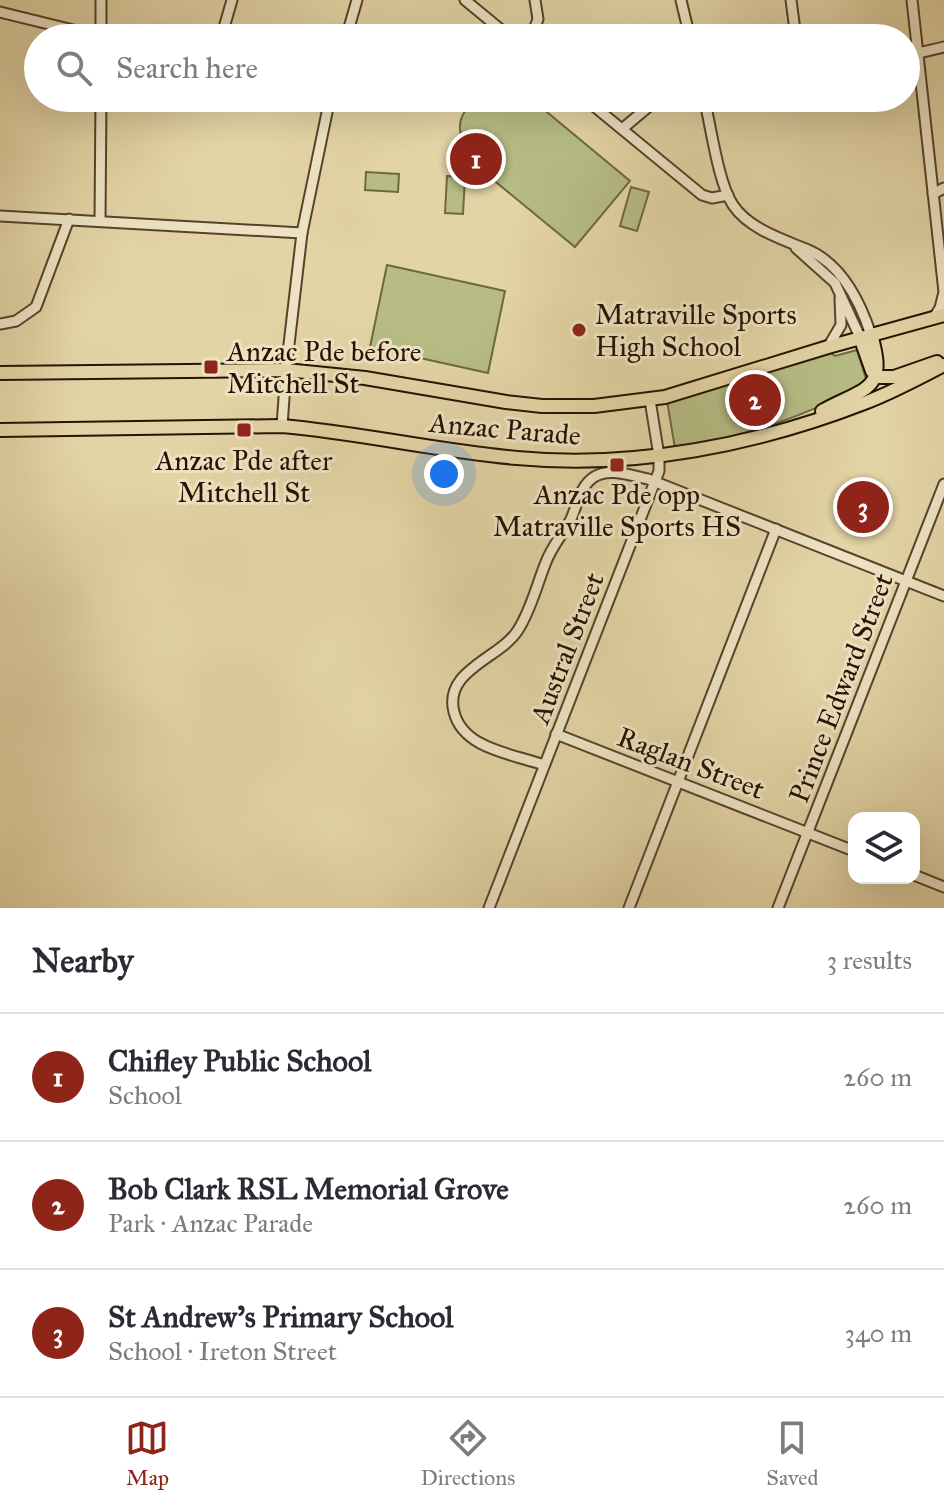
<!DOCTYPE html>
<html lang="en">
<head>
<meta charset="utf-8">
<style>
  :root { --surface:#fff; --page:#f2f2f3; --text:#2b2b33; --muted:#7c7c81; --line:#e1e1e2; --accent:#8f2418 }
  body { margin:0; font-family:"IM FELL Great Primer",serif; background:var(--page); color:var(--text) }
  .controls { position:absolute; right:24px; bottom:24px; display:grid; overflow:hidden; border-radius:16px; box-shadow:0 8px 32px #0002 }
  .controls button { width:72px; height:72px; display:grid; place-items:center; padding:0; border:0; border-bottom:2px solid var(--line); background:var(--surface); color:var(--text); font:40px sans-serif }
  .you { position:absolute; left:444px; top:474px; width:28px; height:28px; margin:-20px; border:6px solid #fff; border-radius:50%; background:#1a73e8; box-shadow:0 0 0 12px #1a73e833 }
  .badge { display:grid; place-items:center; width:52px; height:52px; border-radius:50%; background:var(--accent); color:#fff; font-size:26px; font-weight:700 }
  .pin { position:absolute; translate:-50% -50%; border:4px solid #fff; box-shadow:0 2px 8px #0006 }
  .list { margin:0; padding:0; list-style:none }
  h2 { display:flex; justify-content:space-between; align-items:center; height:104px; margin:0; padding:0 32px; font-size:34px }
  h2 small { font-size:26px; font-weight:400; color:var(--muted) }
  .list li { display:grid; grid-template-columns:52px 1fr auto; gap:24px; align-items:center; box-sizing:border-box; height:128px; padding:0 32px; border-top:2px solid var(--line) }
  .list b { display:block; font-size:30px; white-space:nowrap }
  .list p { margin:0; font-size:26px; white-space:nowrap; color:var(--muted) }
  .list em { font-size:26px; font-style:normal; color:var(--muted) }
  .icon { flex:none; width:44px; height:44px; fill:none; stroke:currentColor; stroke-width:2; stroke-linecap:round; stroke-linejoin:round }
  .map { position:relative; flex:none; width:944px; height:908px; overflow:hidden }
  .search { position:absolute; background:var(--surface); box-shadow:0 8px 32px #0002; left:24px; right:24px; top:24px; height:88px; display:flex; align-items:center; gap:20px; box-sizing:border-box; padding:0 28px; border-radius:44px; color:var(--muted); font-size:30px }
  .sheet { height:488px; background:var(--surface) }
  nav { display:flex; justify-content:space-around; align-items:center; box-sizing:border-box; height:112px; border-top:2px solid var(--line); background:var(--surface); font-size:22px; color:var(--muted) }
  nav a { display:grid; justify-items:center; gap:4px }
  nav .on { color:var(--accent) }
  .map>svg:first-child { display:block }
  .green { fill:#b6bc84; stroke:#6e6842; stroke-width:2 }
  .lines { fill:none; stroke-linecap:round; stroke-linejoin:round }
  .minor-casing { stroke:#554329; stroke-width:13 }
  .major-casing { stroke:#261300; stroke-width:16 }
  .minor { stroke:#ede3c4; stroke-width:9 }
  .major { stroke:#e3d4a5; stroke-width:12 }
  .poi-dot { fill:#8f2418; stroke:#ede3c4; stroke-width:3 }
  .labels { text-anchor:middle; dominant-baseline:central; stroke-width:6; stroke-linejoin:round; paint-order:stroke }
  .poi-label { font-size:28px; fill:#261300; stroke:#ede3c4; text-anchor:start }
  .street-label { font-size:28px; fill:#261300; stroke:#ede3c4 }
</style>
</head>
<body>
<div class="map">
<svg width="944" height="908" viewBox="0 0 944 908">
  <rect width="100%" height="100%" fill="#e3d4a5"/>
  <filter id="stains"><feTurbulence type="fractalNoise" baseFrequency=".0025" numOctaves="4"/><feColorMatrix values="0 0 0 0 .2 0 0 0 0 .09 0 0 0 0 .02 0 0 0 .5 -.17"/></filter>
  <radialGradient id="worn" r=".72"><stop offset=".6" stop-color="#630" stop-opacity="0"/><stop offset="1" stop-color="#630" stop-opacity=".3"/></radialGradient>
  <g class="green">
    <path d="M479 98H517L524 103 530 98 630 181 575 247 474 164C461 140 448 119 479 98Z"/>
    <path d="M366 172 399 174 398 192 365 190Z"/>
    <path d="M447 176 465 177 463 214 445 213Z"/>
    <path d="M631 187 649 192 637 231 620 226Z"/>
    <path d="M387 265 505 291 488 373 370 347Z"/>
    <path d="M857 350 867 382C808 417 742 437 675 448L667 401 828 351 835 356Z"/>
  </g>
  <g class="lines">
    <defs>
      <g id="minor">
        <path d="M101 0V38"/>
        <path d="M465 0 511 38"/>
        <path d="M681 0 690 38"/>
        <path d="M791 0 796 38"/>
        <path d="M912 0 944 292 940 308 933 319"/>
        <path d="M0 12 106 38"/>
        <path d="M221 38 232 0"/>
        <path d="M346 38 357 0"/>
        <path d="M531 38 538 19 535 0"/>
        <path d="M906 56 944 47"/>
        <path d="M584 98 702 195 712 198 728 195"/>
        <path d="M704 98C711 126 718 183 733 205 748 228 781 239 806 249 841 263 860 301 871 335"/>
        <path d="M622 129 659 98"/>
        <path d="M933 194 944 188"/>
        <path d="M0 216 302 233"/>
        <path d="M100 221 101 98"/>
        <path d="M796 248 835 283 860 337"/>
        <path d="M0 324 16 321 36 307 69 219"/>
        <path d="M828 347 841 325 840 298"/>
        <path d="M282 426 286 370 302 233 330 98"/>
        <path d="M556 734 854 851"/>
        <path d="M544 765C513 754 463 749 454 712 443 670 501 658 518 630 531 610 537 584 546 562 552 546 563 534 571 519 577 506 580 486 594 477 609 467 632 476 648 479L944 596"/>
        <path d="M914 875 944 887"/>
        <path d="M489 908 659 471V456L650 400"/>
        <path d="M629 908 776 529"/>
        <path d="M778 908 944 484"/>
      </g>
      <g id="major">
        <path d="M860 337 872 371 879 377H894L937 362"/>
        <path d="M0 373 286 370 365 378 506 402 542 406H594L665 397 828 347 944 315"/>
        <path d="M822 411C865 387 888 392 871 335"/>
        <path d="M0 430 282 426C361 433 438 451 517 458 635 469 757 445 867 402 893 392 919 378 944 365"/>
      </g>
    </defs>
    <use href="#minor" class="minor-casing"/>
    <use href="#major" class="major-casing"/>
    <use href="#minor" class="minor"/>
    <use href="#major" class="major"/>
  </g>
  <g class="poi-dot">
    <circle cx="579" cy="330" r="8"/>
    <rect x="203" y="359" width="16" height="16" rx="4"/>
    <rect x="236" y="422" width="16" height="16" rx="4"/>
    <rect x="609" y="457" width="16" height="16" rx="4"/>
  </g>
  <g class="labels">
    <g class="poi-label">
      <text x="595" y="314">Matraville Sports<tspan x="595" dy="32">High School</tspan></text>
      <text x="227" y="351">Anzac Pde before<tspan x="227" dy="32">Mitchell St</tspan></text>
      <text x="244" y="460" text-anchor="middle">Anzac Pde after<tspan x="244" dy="32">Mitchell St</tspan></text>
      <text x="617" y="494" text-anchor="middle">Anzac Pde opp<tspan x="617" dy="32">Matraville Sports HS</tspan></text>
    </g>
    <g class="street-label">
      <text transform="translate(505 429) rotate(5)">Anzac Parade</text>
      <text transform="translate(567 648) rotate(-69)">Austral Street</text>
      <text transform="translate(841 688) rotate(-69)">Prince Edward Street</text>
      <text transform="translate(691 763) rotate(21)">Raglan Street</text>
    </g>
  </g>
  <rect width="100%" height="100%" filter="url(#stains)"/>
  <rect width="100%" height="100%" fill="url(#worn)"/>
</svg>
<div class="controls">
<button><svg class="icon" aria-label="layers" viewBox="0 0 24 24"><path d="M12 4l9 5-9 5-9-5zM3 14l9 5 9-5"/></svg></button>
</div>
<div class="you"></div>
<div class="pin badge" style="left:476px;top:159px">1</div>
<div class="pin badge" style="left:755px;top:400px">2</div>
<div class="pin badge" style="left:863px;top:507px">3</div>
<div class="search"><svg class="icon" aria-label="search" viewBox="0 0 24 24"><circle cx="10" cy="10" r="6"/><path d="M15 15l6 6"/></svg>Search here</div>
</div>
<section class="sheet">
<h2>Nearby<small>3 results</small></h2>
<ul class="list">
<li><span class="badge">1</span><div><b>Chifley Public School</b><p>School</p></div><em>260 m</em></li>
<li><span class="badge">2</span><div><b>Bob Clark RSL Memorial Grove</b><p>Park · Anzac Parade</p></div><em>260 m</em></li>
<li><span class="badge">3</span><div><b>St Andrew's Primary School</b><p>School · Ireton Street</p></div><em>340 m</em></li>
</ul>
</section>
<nav>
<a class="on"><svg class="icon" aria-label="map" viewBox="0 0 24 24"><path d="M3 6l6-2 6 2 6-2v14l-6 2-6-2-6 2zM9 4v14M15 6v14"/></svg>Map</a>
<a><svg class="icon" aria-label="directions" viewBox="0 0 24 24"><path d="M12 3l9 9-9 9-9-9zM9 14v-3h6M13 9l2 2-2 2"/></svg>Directions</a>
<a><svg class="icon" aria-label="saved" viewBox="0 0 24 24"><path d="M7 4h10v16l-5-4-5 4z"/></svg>Saved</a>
</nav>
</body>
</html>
